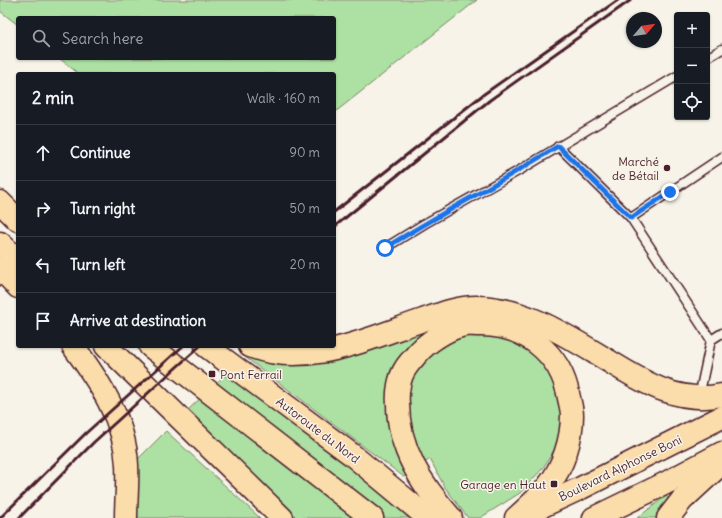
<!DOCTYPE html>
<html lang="en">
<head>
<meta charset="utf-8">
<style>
  :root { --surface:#171b24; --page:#242831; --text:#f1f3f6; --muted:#9ea1a6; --line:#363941 }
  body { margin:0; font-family:Delius,sans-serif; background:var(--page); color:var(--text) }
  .controls { position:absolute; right:12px; top:12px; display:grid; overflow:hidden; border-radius:4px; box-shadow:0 1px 3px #0004 }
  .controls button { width:36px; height:36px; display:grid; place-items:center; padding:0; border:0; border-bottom:1px solid var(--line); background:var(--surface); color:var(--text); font:20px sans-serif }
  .compass { position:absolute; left:626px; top:12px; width:36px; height:36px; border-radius:50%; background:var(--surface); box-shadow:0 1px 3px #0004; rotate:61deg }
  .stop { position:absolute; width:12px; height:12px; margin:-9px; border:3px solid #1a73e8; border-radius:50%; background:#fff }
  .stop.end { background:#1a73e8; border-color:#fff; box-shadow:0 1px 4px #0008 }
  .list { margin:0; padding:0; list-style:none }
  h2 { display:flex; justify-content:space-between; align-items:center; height:52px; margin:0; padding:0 16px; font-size:17px }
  h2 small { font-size:13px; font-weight:400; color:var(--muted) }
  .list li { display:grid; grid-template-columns:26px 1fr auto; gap:12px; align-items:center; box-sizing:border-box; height:56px; padding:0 16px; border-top:1px solid var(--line) }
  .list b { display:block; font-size:15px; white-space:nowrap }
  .list em { font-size:13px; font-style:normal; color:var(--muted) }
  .icon { flex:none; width:22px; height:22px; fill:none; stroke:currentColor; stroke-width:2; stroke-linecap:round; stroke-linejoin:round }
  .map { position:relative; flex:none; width:722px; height:518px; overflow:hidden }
  .search { position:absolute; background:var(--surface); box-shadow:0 1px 3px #0004; left:16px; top:16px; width:320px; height:44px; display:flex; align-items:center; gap:10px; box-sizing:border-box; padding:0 14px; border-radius:4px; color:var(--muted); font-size:15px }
  .panel { position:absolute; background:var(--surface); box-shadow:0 1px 3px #0004; left:16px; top:72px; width:320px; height:276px; border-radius:4px }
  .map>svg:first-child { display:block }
  .green { fill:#ace1a3; stroke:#7b8067 }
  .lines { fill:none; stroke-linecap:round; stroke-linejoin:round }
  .lane-casing { stroke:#4a1f2b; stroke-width:11 }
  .primary-casing { stroke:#4a1f2b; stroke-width:25 }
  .highway-casing { stroke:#4a1f2b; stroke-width:25 }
  .lane { stroke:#f7f3e8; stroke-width:8 }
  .primary { stroke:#fbddab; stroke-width:22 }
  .highway { stroke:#fbddab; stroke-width:22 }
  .rail { stroke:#4a1f2b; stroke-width:3 }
  .route { stroke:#1a73e8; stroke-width:5 }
  .poi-dot { fill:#4a1f2b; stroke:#f7f3e8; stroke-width:1.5 }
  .labels { text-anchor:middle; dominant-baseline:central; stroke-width:3; stroke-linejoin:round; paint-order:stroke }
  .poi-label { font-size:12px; fill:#4a1f2b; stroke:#f7f3e8; text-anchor:end }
  .street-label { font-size:12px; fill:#4a1f2b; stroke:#f7f3e8 }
</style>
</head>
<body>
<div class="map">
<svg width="722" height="518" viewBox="0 0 722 518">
  <rect width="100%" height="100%" fill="#f7f3e8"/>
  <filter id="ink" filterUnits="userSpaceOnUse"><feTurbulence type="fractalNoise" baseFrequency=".025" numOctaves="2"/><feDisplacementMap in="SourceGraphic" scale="8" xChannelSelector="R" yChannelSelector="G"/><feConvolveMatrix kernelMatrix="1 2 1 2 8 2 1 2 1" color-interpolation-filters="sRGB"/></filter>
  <g filter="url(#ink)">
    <g class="green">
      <path d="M0 0H477L334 113V74H79L59 58H334V18H18V25L0 11Z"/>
      <path d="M423 328 443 343 465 334 508 337 545 360 565 409 558 444 543 468 520 493 480 518H468L444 486 430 459 404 477 245 357 276 363Z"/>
      <path d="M226 374 347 459 414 518H297L188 410Z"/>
      <path d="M166 431 260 518H132L135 462Z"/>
      <path d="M666 496 669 499 656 518H637Z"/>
    </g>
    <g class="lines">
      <defs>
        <g id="lane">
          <path d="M707 58 722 49"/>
          <path d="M558 146 631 218 711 340"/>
          <path d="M631 218 722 157"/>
          <path d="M385 248 424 224 520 170 677 76"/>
          <path d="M699 397 711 340 722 333"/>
        </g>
        <g id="primary">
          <path d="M519 517 581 488 722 417"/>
          <path d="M594 518 664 484 722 453"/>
        </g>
        <g id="highway">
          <path d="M0 202 18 220"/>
          <path d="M0 243 18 260"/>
          <path d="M0 268 18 287"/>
          <path d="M73 346C99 381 125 420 127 465 128 483 126 501 126 518"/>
          <path d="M106 346 282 518"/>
          <path d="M150 346 372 518"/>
          <path d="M206 346 351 454 428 518"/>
          <path d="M250 346C307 369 369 338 423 320 440 314 458 307 476 307 526 307 570 338 612 363 646 384 680 404 722 395"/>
          <path d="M451 518C422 485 398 449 398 404 397 393 399 378 405 369 408 364 413 359 416 355 426 343 447 329 461 326 466 324 472 325 476 325 523 323 561 352 569 398 570 403 572 410 572 415 572 440 563 467 548 486 539 497 527 508 516 518"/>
          <path d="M668 518 682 500 722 463"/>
        </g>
      </defs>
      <use href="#lane" class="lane-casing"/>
      <use href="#primary" class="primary-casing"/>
      <use href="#highway" class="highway-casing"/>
      <use href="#lane" class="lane"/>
      <use href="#primary" class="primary"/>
      <use href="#highway" class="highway"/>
      <g class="rail">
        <path d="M334 212 484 94 618 0"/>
        <path d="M334 227 490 100 631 0"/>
        <path d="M0 518 86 433 183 346"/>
        <path d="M19 518 94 442 200 346"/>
      </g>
    </g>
  </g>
  <g class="lines" filter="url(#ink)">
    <path class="route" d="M385 248C442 213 501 182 558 146L631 218 670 192"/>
  </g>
  <g class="poi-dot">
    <circle cx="667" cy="168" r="4"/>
    <rect x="208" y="370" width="8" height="8" rx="2"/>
    <rect x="550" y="480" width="8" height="8" rx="2"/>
  </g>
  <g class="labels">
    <g class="poi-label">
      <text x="659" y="161">Marché<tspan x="659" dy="14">de Bétail</tspan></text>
      <text x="220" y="374" text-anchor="start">Pont Ferrail</text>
      <text x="546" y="484">Garage en Haut</text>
    </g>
    <g class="street-label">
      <text transform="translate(318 430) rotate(37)">Autoroute du Nord</text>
      <text transform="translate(620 468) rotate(-26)">Boulevard Alphonse Boni</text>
    </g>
  </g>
</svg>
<div class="controls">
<button>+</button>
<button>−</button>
<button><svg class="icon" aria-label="locate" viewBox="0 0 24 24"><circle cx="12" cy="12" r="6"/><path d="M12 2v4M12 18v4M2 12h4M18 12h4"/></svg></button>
</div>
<svg class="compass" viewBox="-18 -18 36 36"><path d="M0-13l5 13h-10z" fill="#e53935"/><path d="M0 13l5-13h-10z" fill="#9ea1a6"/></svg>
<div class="stop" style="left:385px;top:248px"></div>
<div class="stop end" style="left:670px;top:192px"></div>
<div class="search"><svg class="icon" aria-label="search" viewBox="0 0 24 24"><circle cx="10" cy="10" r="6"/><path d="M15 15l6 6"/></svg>Search here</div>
<section class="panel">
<h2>2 min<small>Walk · 160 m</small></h2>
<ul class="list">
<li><svg class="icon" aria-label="ahead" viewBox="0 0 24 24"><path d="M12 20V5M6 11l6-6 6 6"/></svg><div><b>Continue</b></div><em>90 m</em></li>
<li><svg class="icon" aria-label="right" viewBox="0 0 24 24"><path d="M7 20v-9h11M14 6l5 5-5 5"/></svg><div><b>Turn right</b></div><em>50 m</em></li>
<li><svg class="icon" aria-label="left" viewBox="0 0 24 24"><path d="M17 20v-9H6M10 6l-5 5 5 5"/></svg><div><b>Turn left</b></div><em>20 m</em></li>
<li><svg class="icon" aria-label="arrive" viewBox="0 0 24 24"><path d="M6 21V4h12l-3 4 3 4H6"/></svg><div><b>Arrive at destination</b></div></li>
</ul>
</section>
</div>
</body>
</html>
